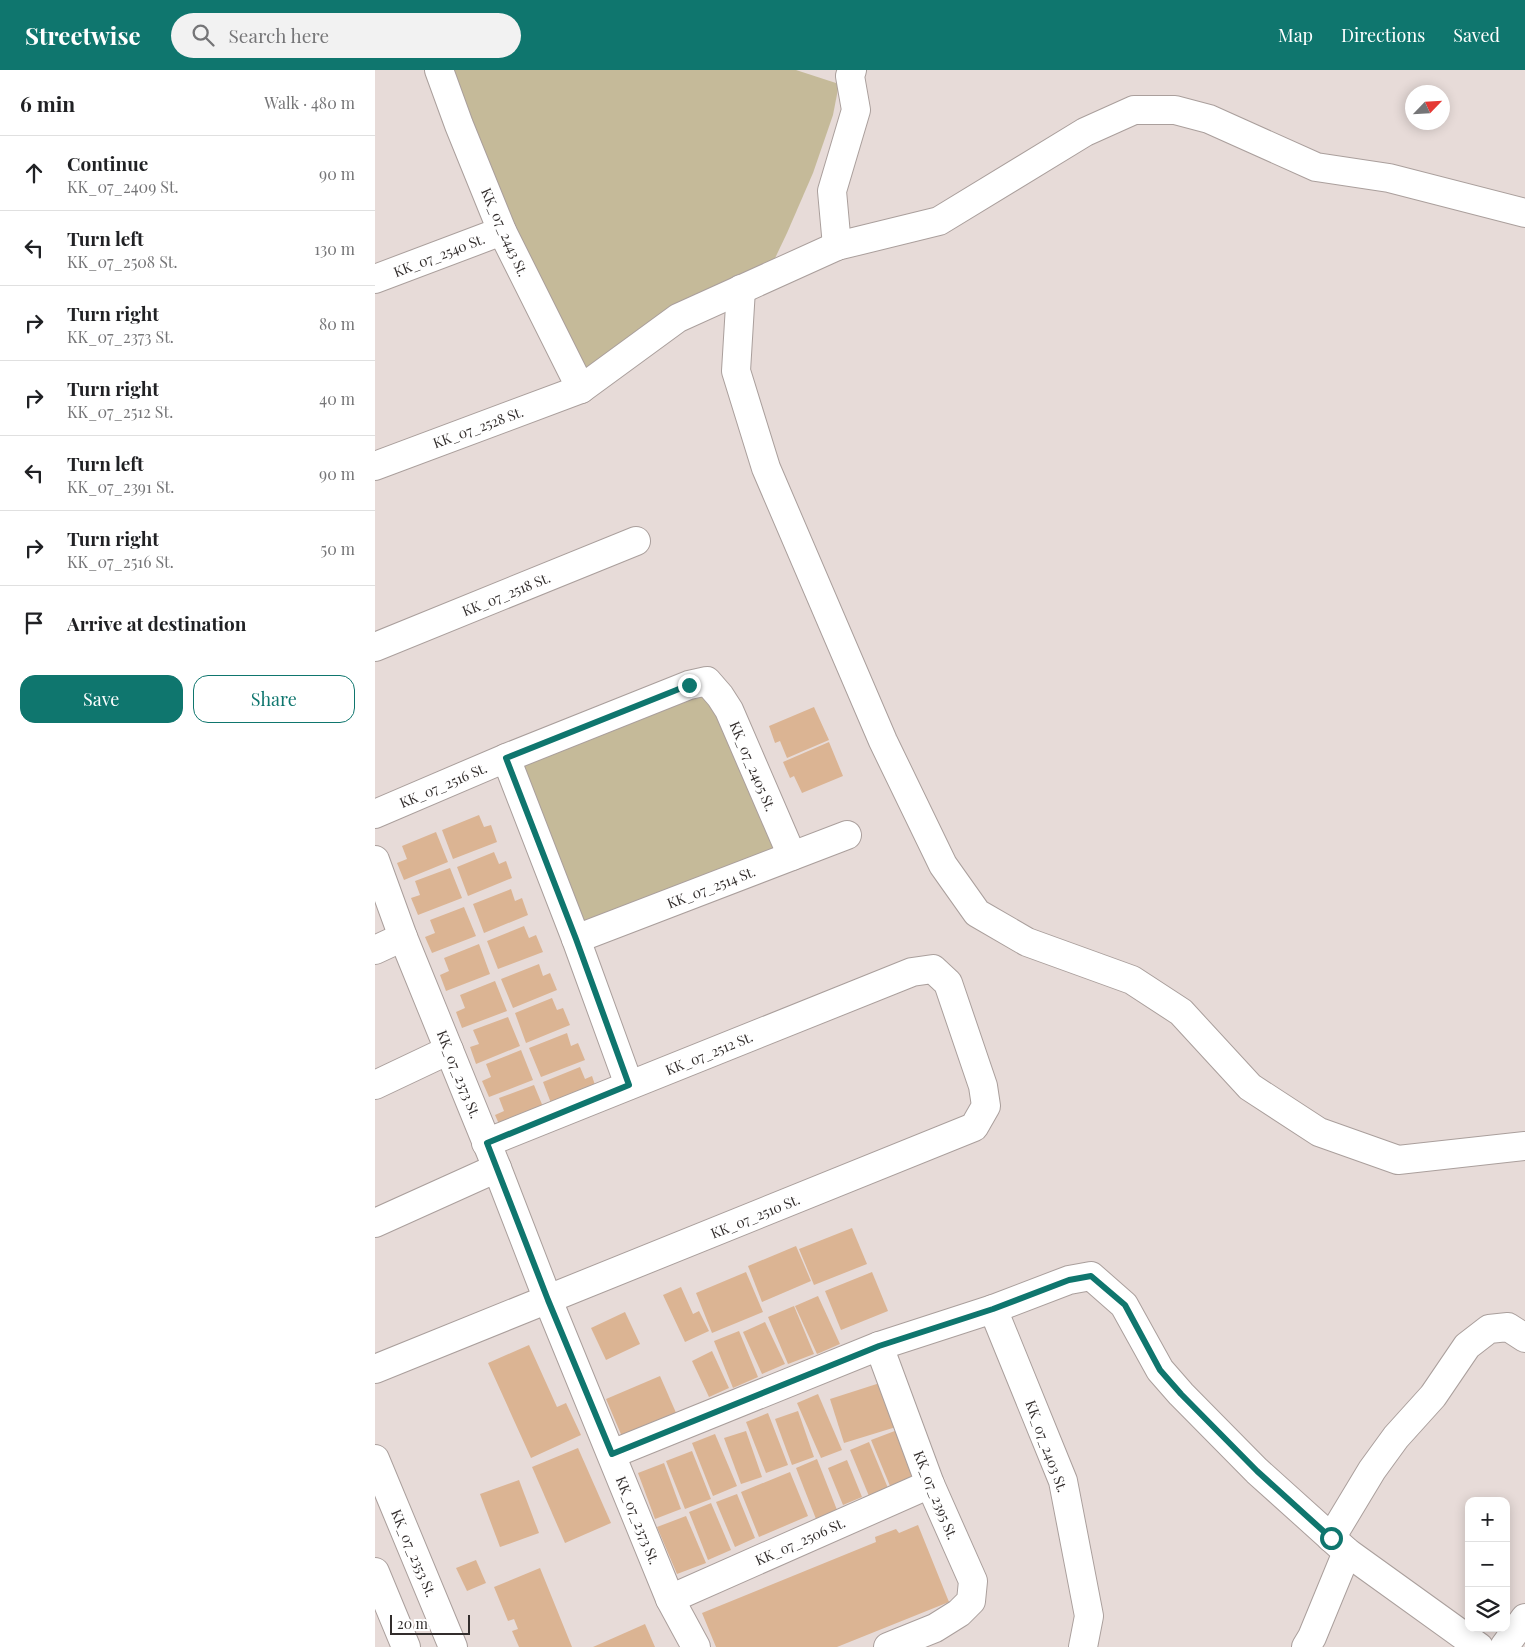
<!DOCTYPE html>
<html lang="en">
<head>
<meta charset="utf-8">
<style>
  :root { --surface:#fff; --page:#f2f2f2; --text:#202124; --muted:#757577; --line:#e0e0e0; --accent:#0f766e }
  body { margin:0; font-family:"Playfair Display",serif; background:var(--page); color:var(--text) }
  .controls { position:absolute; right:15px; bottom:15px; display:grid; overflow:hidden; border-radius:10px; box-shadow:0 2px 12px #0003 }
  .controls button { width:45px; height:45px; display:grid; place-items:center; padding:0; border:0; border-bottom:1px solid var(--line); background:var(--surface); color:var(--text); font:25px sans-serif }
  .compass { position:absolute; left:1030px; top:15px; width:45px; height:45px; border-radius:50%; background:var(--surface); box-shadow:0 2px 12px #0003; rotate:65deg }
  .scale { position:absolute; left:15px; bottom:12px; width:80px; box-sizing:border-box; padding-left:5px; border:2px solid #322d2c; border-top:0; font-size:14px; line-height:18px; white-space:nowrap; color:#322d2c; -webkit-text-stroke:4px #fff; paint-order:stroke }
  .stop { position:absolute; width:15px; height:15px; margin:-11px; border:4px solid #0f766e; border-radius:50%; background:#fff }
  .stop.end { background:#0f766e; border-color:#fff; box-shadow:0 1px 5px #0008 }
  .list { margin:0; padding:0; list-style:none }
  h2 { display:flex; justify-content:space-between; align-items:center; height:65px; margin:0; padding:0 20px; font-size:21px }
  h2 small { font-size:16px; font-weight:400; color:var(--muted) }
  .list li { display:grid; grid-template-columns:32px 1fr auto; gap:15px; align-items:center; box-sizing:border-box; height:75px; padding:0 20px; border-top:1px solid var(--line) }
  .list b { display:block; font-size:19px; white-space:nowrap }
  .list p { margin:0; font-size:16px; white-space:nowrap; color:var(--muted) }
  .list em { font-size:16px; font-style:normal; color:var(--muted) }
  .actions { display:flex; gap:10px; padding:15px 20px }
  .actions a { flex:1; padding:11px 0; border:1px solid var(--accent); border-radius:15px; text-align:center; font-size:18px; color:var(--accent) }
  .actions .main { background:var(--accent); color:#fff }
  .icon { flex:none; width:28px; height:28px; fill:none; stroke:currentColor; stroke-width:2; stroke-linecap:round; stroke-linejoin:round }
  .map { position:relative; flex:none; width:1150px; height:1577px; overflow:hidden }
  header { display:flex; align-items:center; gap:30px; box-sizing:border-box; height:70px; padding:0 25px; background:var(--accent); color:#fff }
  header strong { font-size:24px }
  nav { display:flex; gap:28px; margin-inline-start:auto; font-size:18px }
  .search { width:350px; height:45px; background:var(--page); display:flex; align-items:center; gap:12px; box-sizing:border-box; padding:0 18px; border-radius:28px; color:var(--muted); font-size:19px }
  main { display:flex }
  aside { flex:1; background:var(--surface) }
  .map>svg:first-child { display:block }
  .green { fill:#c5ba99 }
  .building { fill:#dbb493 }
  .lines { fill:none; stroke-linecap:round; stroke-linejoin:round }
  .minor-casing { stroke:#aa9f9c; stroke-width:30 }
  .tertiary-casing { stroke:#aa9f9c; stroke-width:30 }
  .minor { stroke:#fff; stroke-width:28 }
  .tertiary { stroke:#fff; stroke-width:28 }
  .route { stroke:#0f766e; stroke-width:6 }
  .labels { text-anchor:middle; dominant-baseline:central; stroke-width:4.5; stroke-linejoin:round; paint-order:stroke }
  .street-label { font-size:14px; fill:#322d2c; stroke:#fff }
</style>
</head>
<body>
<header>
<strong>Streetwise</strong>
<div class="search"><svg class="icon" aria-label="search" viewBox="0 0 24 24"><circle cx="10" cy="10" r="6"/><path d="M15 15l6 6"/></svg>Search here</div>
<nav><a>Map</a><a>Directions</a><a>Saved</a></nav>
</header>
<main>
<aside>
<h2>6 min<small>Walk · 480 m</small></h2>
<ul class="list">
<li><svg class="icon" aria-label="ahead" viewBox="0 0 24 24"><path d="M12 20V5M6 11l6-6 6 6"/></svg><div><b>Continue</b><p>KK_07_2409 St.</p></div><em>90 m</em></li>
<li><svg class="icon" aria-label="left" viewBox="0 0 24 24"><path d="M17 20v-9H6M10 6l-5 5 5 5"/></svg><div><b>Turn left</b><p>KK_07_2508 St.</p></div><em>130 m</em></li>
<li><svg class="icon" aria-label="right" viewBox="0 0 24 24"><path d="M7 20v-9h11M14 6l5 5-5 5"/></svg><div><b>Turn right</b><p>KK_07_2373 St.</p></div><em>80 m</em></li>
<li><svg class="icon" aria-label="right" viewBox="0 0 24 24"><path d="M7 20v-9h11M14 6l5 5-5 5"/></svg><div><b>Turn right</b><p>KK_07_2512 St.</p></div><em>40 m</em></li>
<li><svg class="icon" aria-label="left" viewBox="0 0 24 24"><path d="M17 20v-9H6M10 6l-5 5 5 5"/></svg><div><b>Turn left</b><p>KK_07_2391 St.</p></div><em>90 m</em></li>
<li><svg class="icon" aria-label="right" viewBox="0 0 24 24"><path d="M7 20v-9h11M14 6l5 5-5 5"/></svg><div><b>Turn right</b><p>KK_07_2516 St.</p></div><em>50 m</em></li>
<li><svg class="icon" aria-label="arrive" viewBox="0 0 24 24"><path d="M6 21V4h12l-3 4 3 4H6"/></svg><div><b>Arrive at destination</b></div></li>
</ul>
<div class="actions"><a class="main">Save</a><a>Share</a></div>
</aside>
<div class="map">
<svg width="1150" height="1577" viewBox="0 0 1150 1577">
  <rect width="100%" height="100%" fill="#e7dbd8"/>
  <g class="green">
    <path d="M53 0H421L464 14 458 45 438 103 412 163 393 203 197 332Z"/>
    <path d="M332 611 417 786 201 869 131 688Z"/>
  </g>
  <g class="building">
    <path d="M439 637 454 670 412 688 405 671 400 673 394 656Z"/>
    <path d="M454 672 468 706 427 723 419 706 415 708 408 692Z"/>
    <path d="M104 745 109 757 116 755 122 772 78 789 67 760Z"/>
    <path d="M61 762 73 792 29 810 22 793 32 789 27 776Z"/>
    <path d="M119 782 124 794 131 791 137 808 93 826 82 797Z"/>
    <path d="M75 798 87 828 43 845 36 828 45 825 40 811Z"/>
    <path d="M136 819 140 831 147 828 153 845 109 863 98 834Z"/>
    <path d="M89 837 101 866 57 883 50 867 60 863 55 850Z"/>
    <path d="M149 856 154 868 161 865 168 882 123 899 112 871Z"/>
    <path d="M104 874 115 904 71 921 65 905 74 901 69 888Z"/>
    <path d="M164 894 168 906 175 903 182 920 138 938 126 909Z"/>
    <path d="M120 911 132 941 87 958 81 942 90 938 85 925Z"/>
    <path d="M177 928 182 940 188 938 195 955 151 973 140 943Z"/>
    <path d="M133 947 145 976 101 994 95 977 104 974 98 960Z"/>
    <path d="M192 963 196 976 203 973 210 990 166 1007 154 978Z"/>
    <path d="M146 980 158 1010 114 1027 107 1011 116 1007 111 994Z"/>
    <path d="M205 997 210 1009 217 1006 223 1024 179 1041 168 1012Z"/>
    <path d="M159 1015 171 1044 127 1061 120 1045 129 1041 124 1028Z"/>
    <path d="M477 1158 492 1194 439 1215 424 1179Z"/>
    <path d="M421 1176 436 1211 387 1232 373 1196Z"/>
    <path d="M371 1202 388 1242 337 1263 321 1223Z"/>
    <path d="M497 1202 513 1241 466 1260 450 1221Z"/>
    <path d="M306 1217 318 1244 324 1241 334 1261 310 1272 288 1225Z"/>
    <path d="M443 1226 465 1274 442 1284 420 1236Z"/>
    <path d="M419 1236 439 1284 413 1294 393 1247Z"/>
    <path d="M250 1242 265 1274 231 1290 216 1258Z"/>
    <path d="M390 1252 410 1294 387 1304 368 1262Z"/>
    <path d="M364 1261 383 1307 358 1318 339 1271Z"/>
    <path d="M154 1275 182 1337 191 1333 206 1365 156 1388 113 1293Z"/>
    <path d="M337 1281 354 1318 334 1327 317 1291Z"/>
    <path d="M285 1306 302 1345 248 1369 231 1329Z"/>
    <path d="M508 1312 521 1357 469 1373 455 1329Z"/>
    <path d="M443 1324 467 1380 446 1388 422 1333Z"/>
    <path d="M423 1341 439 1387 417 1395 400 1349Z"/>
    <path d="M393 1343 413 1395 391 1403 371 1352Z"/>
    <path d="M525 1359 543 1405 515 1416 496 1370Z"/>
    <path d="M371 1361 387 1407 366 1414 349 1368Z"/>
    <path d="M340 1364 362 1416 338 1426 317 1373Z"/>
    <path d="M494 1372 515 1423 496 1431 475 1380Z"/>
    <path d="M203 1378 236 1453 190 1473 157 1397Z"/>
    <path d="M317 1381 336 1429 310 1439 291 1391Z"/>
    <path d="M442 1389 464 1445 443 1454 421 1398Z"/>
    <path d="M472 1390 487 1427 468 1435 453 1398Z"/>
    <path d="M289 1393 306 1439 280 1449 263 1403Z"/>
    <path d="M415 1402 433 1446 384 1467 366 1422Z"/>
    <path d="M144 1410 164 1463 125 1477 105 1424Z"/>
    <path d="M362 1424 380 1468 360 1477 341 1432Z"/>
    <path d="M336 1433 356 1480 333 1490 314 1442Z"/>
    <path d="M311 1446 331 1493 302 1504 282 1457Z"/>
    <path d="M543 1455 574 1532 462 1577H341L327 1543 501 1472 500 1467 521 1459 524 1463Z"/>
    <path d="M101 1490 111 1513 92 1521 81 1498Z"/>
    <path d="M165 1498 197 1577H144L137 1561 143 1559 139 1549 133 1551 119 1517Z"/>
    <path d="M270 1554 280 1577H218Z"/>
  </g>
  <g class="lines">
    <defs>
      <g id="minor">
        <path d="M64 0 84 55 127 161 206 319"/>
        <path d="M462 176 457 121 481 40 475 6 477 0"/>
        <path d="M0 209 127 161"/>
        <path d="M366 219 361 301 391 398 508 671 568 795 602 843 652 872 757 910 806 942 875 1017 944 1062 1023 1090 1150 1076"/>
        <path d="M0 396 206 319 303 248 462 176 564 151 710 62 759 40H800L834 49 941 97 1014 108 1150 143"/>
        <path d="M0 577 261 471"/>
        <path d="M131 688 201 869 254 1015"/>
        <path d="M0 744 131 688 314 615 332 611 345 626 354 640 417 786"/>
        <path d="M0 790 28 867 122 1098 173 1230 295 1529 321 1577"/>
        <path d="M201 869 472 765"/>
        <path d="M0 880 28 867"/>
        <path d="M0 1015 74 980"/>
        <path d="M0 1153 122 1098"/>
        <path d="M618 1239 688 1411 714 1546 708 1577"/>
        <path d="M504 1276 555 1414 598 1511 596 1531 584 1543 560 1558 513 1577"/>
        <path d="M0 1299 599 1057 611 1036 608 1016 573 913 558 899 537 902 111 1073"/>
        <path d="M237 1384 504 1276 618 1239 694 1210 716 1206 749 1235 785 1300 806 1324 882 1401 972 1482 1104 1577"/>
        <path d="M956 1468 997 1400 1021 1367 1058 1326 1092 1276 1114 1259 1133 1257 1150 1268"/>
        <path d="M295 1529 555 1414"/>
        <path d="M931 1577 937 1567 972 1482"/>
        <path d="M1129 1577 1150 1548"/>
      </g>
      <g id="tertiary">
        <path d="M0 1389 78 1577"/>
        <path d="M0 1502 31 1577"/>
      </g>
    </defs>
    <use href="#minor" class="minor-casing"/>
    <use href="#tertiary" class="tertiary-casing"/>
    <use href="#minor" class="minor"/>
    <use href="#tertiary" class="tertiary"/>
  </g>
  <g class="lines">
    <path class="route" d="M314 615 131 688 201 869 254 1015 112 1073 173 1230 237 1384 504 1276 618 1239 694 1210 716 1206 750 1235 785 1300 806 1324 882 1401 956 1468"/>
  </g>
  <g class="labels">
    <g class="street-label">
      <text transform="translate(130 162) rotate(66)">KK_07_2443 St.</text>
      <text transform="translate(64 185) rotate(-21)">KK_07_2540 St.</text>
      <text transform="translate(103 357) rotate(-20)">KK_07_2528 St.</text>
      <text transform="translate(131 524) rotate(-22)">KK_07_2518 St.</text>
      <text transform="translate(378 696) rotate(67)">KK_07_2405 St.</text>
      <text transform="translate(68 715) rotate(-23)">KK_07_2516 St.</text>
      <text transform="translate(336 817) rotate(-21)">KK_07_2514 St.</text>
      <text transform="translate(334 983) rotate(-22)">KK_07_2512 St.</text>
      <text transform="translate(84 1004) rotate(68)">KK_07_2373 St.</text>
      <text transform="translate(380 1146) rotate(-22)">KK_07_2510 St.</text>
      <text transform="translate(672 1376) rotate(70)">KK_07_2403 St.</text>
      <text transform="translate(561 1425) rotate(68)">KK_07_2395 St.</text>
      <text transform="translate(263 1450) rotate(68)">KK_07_2373 St.</text>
      <text transform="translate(425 1471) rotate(-24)">KK_07_2506 St.</text>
      <text transform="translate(39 1483) rotate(67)">KK_07_2353 St.</text>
    </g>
  </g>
</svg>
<div class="controls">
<button>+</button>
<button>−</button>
<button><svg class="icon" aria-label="layers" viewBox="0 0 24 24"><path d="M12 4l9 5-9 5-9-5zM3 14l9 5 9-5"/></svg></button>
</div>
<svg class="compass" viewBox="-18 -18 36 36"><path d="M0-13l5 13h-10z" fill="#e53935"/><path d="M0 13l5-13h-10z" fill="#757577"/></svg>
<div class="scale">20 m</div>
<div class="stop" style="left:956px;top:1468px"></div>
<div class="stop end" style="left:314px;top:615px"></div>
</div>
</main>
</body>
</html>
